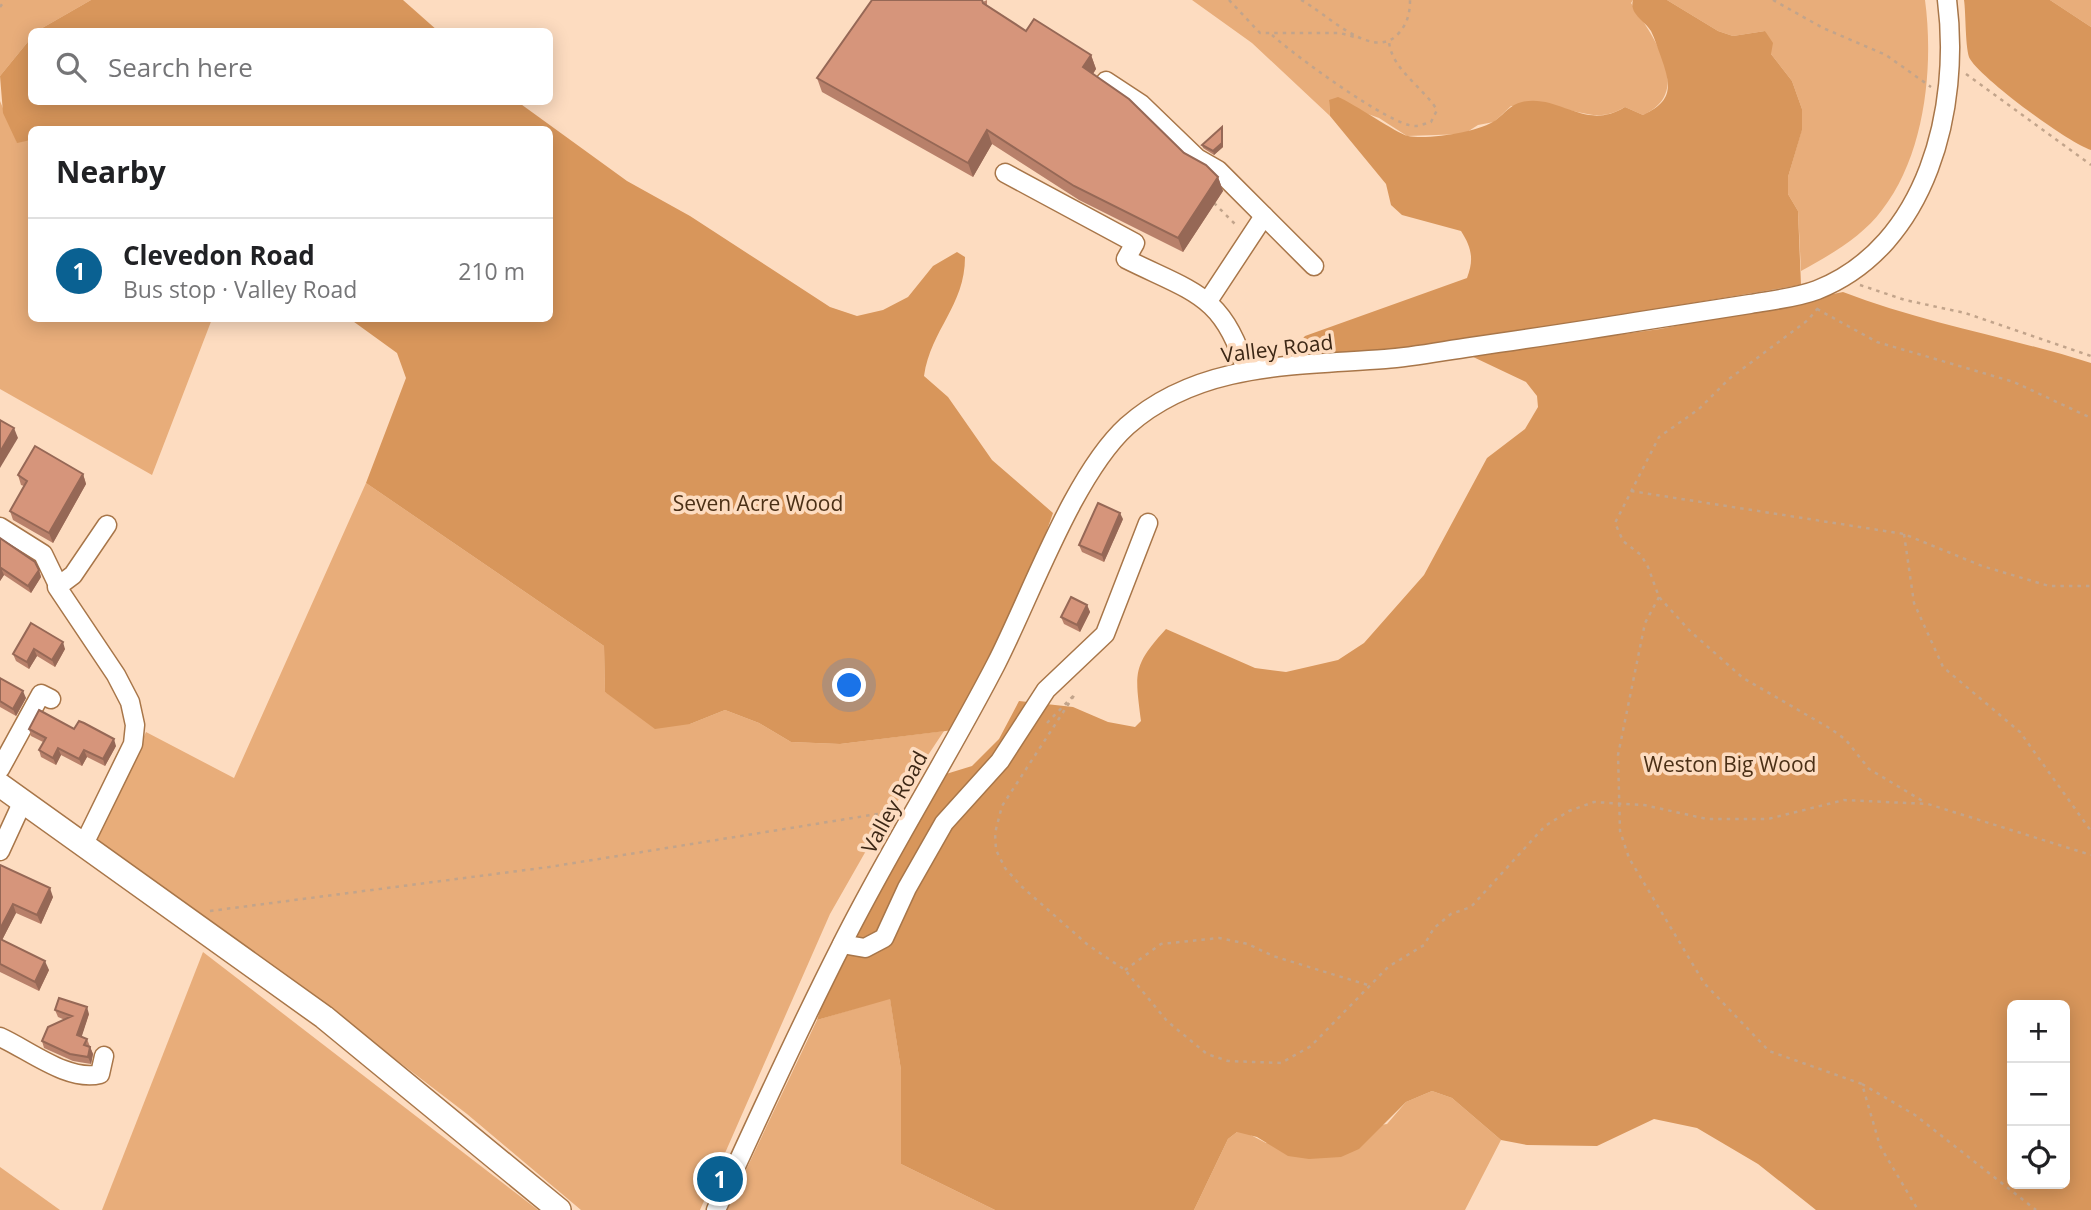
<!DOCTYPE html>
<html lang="en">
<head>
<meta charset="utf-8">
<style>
  :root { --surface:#fff; --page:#f2f2f2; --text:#202124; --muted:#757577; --line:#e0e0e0; --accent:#0a6192 }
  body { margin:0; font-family:"Open Sans",sans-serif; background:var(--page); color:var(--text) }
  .controls { position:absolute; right:21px; bottom:21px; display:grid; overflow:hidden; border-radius:10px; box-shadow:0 4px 18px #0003 }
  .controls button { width:63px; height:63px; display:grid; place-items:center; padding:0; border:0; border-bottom:2px solid var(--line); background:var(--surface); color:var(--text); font:35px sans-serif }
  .you { position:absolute; left:850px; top:686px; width:24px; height:24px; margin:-18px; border:5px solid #fff; border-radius:50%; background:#1a73e8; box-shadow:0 0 0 10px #1a73e833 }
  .badge { display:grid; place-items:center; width:46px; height:46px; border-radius:50%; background:var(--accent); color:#fff; font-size:23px; font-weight:700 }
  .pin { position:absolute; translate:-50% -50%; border:4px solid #fff; box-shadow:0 2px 7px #0006 }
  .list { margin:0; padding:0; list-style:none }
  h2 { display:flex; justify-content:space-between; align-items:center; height:91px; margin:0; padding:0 28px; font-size:30px }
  h2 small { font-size:23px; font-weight:400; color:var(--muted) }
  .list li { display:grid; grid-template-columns:46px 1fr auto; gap:21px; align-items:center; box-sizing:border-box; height:105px; padding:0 28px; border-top:2px solid var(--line) }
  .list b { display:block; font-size:26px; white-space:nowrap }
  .list p { margin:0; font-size:23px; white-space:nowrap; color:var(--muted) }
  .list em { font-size:23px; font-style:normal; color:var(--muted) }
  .icon { flex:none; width:38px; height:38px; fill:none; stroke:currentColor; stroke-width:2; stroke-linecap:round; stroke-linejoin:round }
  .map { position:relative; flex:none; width:2091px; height:1210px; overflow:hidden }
  .search { position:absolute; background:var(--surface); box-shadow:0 4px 18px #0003; left:28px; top:28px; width:525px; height:77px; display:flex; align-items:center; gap:18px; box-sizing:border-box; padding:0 24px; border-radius:10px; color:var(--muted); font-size:26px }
  .panel { position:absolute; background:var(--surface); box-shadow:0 4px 18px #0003; left:28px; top:126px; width:525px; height:196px; border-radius:10px }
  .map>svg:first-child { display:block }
  .green { fill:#e8ad7a }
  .forest { fill:#d8965b; fill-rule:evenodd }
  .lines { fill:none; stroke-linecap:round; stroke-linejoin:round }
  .minor-casing { stroke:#a87649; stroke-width:21 }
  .major-casing { stroke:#a87649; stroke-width:26 }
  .path { stroke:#c2a48b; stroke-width:2.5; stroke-dasharray:3.5 5; stroke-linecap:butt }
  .minor { stroke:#fff; stroke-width:18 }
  .major { stroke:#fff; stroke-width:23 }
  .wall { fill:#b8806a }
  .shaded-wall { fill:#966856 }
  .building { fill:#d6957b; stroke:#966856; stroke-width:2 }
  .labels { text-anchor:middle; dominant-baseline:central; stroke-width:7; stroke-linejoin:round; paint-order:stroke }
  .street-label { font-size:21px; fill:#3c2715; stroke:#fddcc0 }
  .park-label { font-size:21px; fill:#4b3016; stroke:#fddcc0 }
</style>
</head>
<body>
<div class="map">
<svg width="2091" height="1210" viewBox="0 0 2091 1210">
  <rect width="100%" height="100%" fill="#fddcc0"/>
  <g class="green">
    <path d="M0 0H91L37 31 32 32 31 38 0 76Z"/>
    <path d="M1192 0H1633L1631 3C1652 35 1695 92 1643 115L1625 107C1599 123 1583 111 1556 108 1541 106 1526 107 1511 106L1494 122 1478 125 1464 134 1407 136 1379 118 1329 100 1330 116 1252 43Z"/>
    <path d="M1667 0H1925C1934 67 1925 155 1882 210 1862 237 1830 255 1801 271L1798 211 1788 194V177L1802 129V109L1792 81 1771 54 1765 31 1733 36 1718 31Z"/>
    <path d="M2050 0H2091V27Z"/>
    <path d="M0 101 17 142 31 140 32 318 212 319 152 475 0 389Z"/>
    <path d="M366 483 604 646 605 692 690 724 725 710 759 723 791 742 840 744 944 731 875 835 830 914 700 1210H581L467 1114 356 1029 103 848 97 837 146 732 234 778Z"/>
    <path d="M203 952 538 1210H102Z"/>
    <path d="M890 998 901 1070V1164L995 1210H727L817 1020Z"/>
    <path d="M1432 1091 1452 1098 1501 1140 1465 1210H1194L1228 1139 1237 1132H1245L1266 1143 1387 1124 1406 1102Z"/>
    <path d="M0 1167 60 1210H0Z"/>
  </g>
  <g class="forest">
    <path d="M91 0H403L438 31H37Z"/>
    <path d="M1633 0H1667L1718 31 1733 36 1765 31 1773 43 1771 54 1792 81 1802 109V130L1788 177V194L1798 211 1801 285 1391 353 1312 355 1295 347 1305 336 1467 278C1474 260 1472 248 1461 231L1402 215 1391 205 1386 184 1330 116 1329 100 1338 97C1355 104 1396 133 1408 136 1428 140 1480 132 1496 120 1505 113 1510 105 1522 102 1560 94 1585 132 1625 107L1643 115C1674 101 1671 85 1661 57 1658 49 1655 39 1651 31 1644 20 1629 14 1633 0Z"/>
    <path d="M1964 0H2050L2091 27V150C2067 142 1983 80 1970 59 1965 51 1966 12 1964 0Z"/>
    <path d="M31 38 32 102H518L627 181 690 216 830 307 857 316 883 310 908 297 933 266 957 252 965 257C965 306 931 329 924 376L948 397 992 460 1053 513 1006 645 962 729 840 744 791 742 759 723 725 710 690 724 655 729 605 692 604 646 366 483 406 378 397 353 350 319 550 318V130H32L31 140 17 143 3 113 0 76Z"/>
    <path d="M1843 292C1923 323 2009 337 2091 363V1210H1816L1758 1164 1697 1128 1654 1119 1597 1146 1527 1145 1501 1140 1452 1098 1432 1091 1406 1102 1359 1149 1341 1157 1309 1159 1288 1156 1257 1137 1237 1132 1228 1139 1194 1210H995L901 1164V1070L890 999 817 1020 842 944 933 778 972 766 999 739 1019 701 1073 707 1108 722 1135 727 1141 721C1135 673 1132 666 1166 629L1255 668 1286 672 1338 660 1364 643 1424 575 1487 458 1525 429 1538 407 1537 396 1526 382 1469 355 1660 329ZM2012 1005H2065V1184H2012Z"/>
  </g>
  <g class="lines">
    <defs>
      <g id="minor">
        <path d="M1106 81 1141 104 1197 158 1218 170 1314 266"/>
        <path d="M1005 173 1135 243 1126 259C1192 292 1224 294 1246 371"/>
        <path d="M1208 301 1264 216"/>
        <path d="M0 527 43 554 58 585"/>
        <path d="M0 769 41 694 51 699"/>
        <path d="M84 844 133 744 135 725 130 702 116 675 57 587 73 575 107 525"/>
        <path d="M0 851 23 801"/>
        <path d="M842 944 865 948 884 938 907 888 944 823 1000 761 1046 690 1105 634 1148 523"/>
        <path d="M0 1037C29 1050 68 1082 100 1074L104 1056"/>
        <path d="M716 1210C756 1122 797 1033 841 946 889 850 947 759 996 664 1030 598 1073 475 1127 426 1199 362 1294 366 1385 359 1413 357 1443 351 1471 347 1526 339 1581 331 1635 322 1673 316 1712 310 1750 304 1773 300 1796 298 1817 290 1928 246 1961 107 1947 0"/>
      </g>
      <path id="major" d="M0 785 324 1017 559 1210"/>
    </defs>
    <use href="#minor" class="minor-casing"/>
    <use href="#major" class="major-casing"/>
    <g class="path">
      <path d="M1229 0 1260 33H1340L1358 38"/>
      <path d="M1301 0C1325 12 1371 61 1397 35 1407 25 1410 14 1410 0"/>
      <path d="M1773 0 1823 28 1886 55 1931 87"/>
      <path d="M0 7 5 0"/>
      <path d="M1272 35C1293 54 1390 126 1415 126 1420 126 1426 123 1431 122L1437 110C1423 87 1391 69 1389 41"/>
      <path d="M1966 74 2091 165"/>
      <path d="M1214 203 1236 225"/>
      <path d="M1860 285 1905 300 1965 313 2091 356"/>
      <path d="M1818 308 1808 320 1729 379 1699 409 1659 437 1615 523 1623 541 1641 555 1648 567 1659 597 1690 631 1743 678 1831 729 1846 740 1869 769 1926 803"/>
      <path d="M1817 309 1877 342 2014 382 2091 418"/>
      <path d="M1631 491 1904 534 1982 566 2049 586H2091"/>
      <path d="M1904 534 1914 603 1943 667 2020 732 2091 831"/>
      <path d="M1659 597 1645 623 1618 755 1620 831 1629 858 1704 983 1769 1051 1862 1084 1880 1146 1918 1210"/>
      <path d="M1047 723 1075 694 1002 806 995 833 996 850 1005 868 1021 886 1088 945 1125 970 1167 1021 1207 1054 1228 1061 1281 1063 1311 1046 1388 967 1424 945 1434 928 1451 914 1471 907 1545 826 1569 811 1594 802 1644 805 1707 819H1768L1844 800 1928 804 2091 855"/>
      <path d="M210 911 549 867 896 811"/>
      <path d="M1125 970 1161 944 1219 938 1248 944 1273 956 1371 986"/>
      <path d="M1862 1084 1915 1115 2036 1210"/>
    </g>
    <use href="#minor" class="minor"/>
    <use href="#major" class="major"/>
  </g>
  <g class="wall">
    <path d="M987 0V6L1026 31 1091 55 1096 69 1093 74 1184 153 1218 177 1223 191 1183 252 1079 200 992 144 973 177 822 92 817 78Z"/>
    <path d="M1223 130V147L1214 155 1203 148 1202 145Z"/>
    <path d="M83 474 86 484 53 543 13 520 10 511 24 486 21 485 18 475Z"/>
    <path d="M1123 519 1104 562 1082 552 1079 545Z"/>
    <path d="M0 538 39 570 41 577 31 593 4 575 0 581Z"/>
    <path d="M1087 605 1090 612 1080 632 1064 624 1061 617Z"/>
    <path d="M31 623 65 649 55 667 37 656 29 669 16 661 13 654Z"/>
    <path d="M0 678 26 698 16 716 0 707Z"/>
    <path d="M29 729H74L116 746 105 766 87 757 82 766 61 755 56 765 41 757 39 750 43 742 31 736Z"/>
    <path d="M0 865 53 897 41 924 16 913 2 940 49 970 39 991 0 972Z"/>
    <path d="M55 1010 89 1014 81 1037 87 1039 93 1054 91 1064 73 1061 44 1048 42 1041 65 1020 58 1017Z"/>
  </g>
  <g class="shaded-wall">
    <path d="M1091 55 1096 69 1088 81 1083 67Z"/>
    <path d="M1222 127 1223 130V147L1214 155 1213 151Z"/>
    <path d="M987 130 992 144 973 177 968 163Z"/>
    <path d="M1218 177 1223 191 1183 252 1178 238Z"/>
    <path d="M14 428 18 438 0 468V452Z"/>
    <path d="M83 474 86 484 53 543 49 533Z"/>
    <path d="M1120 513 1123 519 1104 562 1102 555Z"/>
    <path d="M1 568 4 575 0 581V570Z"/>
    <path d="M39 570 41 577 31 593 28 586Z"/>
    <path d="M1087 605 1090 612 1080 632 1077 625Z"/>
    <path d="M63 642 65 649 55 667 52 660Z"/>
    <path d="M34 649 37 656 29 669 27 662Z"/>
    <path d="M23 691 26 698 16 716 13 709Z"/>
    <path d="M114 739 116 746 105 766 103 759Z"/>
    <path d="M58 748 61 755 56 765 53 758Z"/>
    <path d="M84 750 87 757 82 766 79 759Z"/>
    <path d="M50 888 53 897 41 924 37 915Z"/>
    <path d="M13 904 16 913 0 944V929Z"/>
    <path d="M45 961 49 970 39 991 35 982Z"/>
    <path d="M87 1007 89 1014 80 1042 77 1035Z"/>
    <path d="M90 1047 93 1054 91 1064 88 1057Z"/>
  </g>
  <g class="building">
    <path d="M872 0H982L983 3 1026 31 1034 19 1091 55 1083 67 1129 99 1184 153 1206 165 1218 177 1178 238 1074 186 987 130 968 163 817 78Z"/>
    <path d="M1222 127V143L1213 151 1202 145Z"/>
    <path d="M0 420 14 428 0 452Z"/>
    <path d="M35 446 83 474 49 533 10 511 27 481 18 475Z"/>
    <path d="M1098 503 1120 513 1102 555 1079 545Z"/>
    <path d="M0 538 35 562 39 570 28 586 1 568 0 570Z"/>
    <path d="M1071 597 1087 605 1077 625 1061 617Z"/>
    <path d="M31 623 63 642 52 660 34 649 27 662 13 654Z"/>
    <path d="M0 678 23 691 13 709 0 701Z"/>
    <path d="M39 710 74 729 79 721 84 723 114 739 103 759 84 750 79 759 58 748 53 758 39 750 46 738 29 729Z"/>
    <path d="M0 865 50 888 37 915 13 904 0 929Z"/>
    <path d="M0 939 45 961 35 982 0 964Z"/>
    <path d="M59 998 87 1007 77 1035 87 1039 84 1045 90 1047 88 1057 70 1054 42 1041 48 1027 72 1016 55 1010Z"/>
  </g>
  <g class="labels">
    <g class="street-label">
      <text transform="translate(1277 348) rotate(-7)">Valley Road</text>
      <text transform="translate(894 802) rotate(-61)">Valley Road</text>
    </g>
    <g class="park-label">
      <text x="758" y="503">Seven Acre Wood</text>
      <text x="1730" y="764">Weston Big Wood</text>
    </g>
  </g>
</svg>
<div class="controls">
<button>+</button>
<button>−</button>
<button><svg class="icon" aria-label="locate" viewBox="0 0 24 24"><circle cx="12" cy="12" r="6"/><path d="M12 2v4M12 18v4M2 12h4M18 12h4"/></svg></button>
</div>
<div class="you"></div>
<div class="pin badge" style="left:720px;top:1179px">1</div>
<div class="search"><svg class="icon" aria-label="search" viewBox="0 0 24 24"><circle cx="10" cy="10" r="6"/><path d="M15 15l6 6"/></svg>Search here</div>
<section class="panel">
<h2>Nearby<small></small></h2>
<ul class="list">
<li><span class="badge">1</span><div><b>Clevedon Road</b><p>Bus stop · Valley Road</p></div><em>210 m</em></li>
</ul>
</section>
</div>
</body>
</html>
